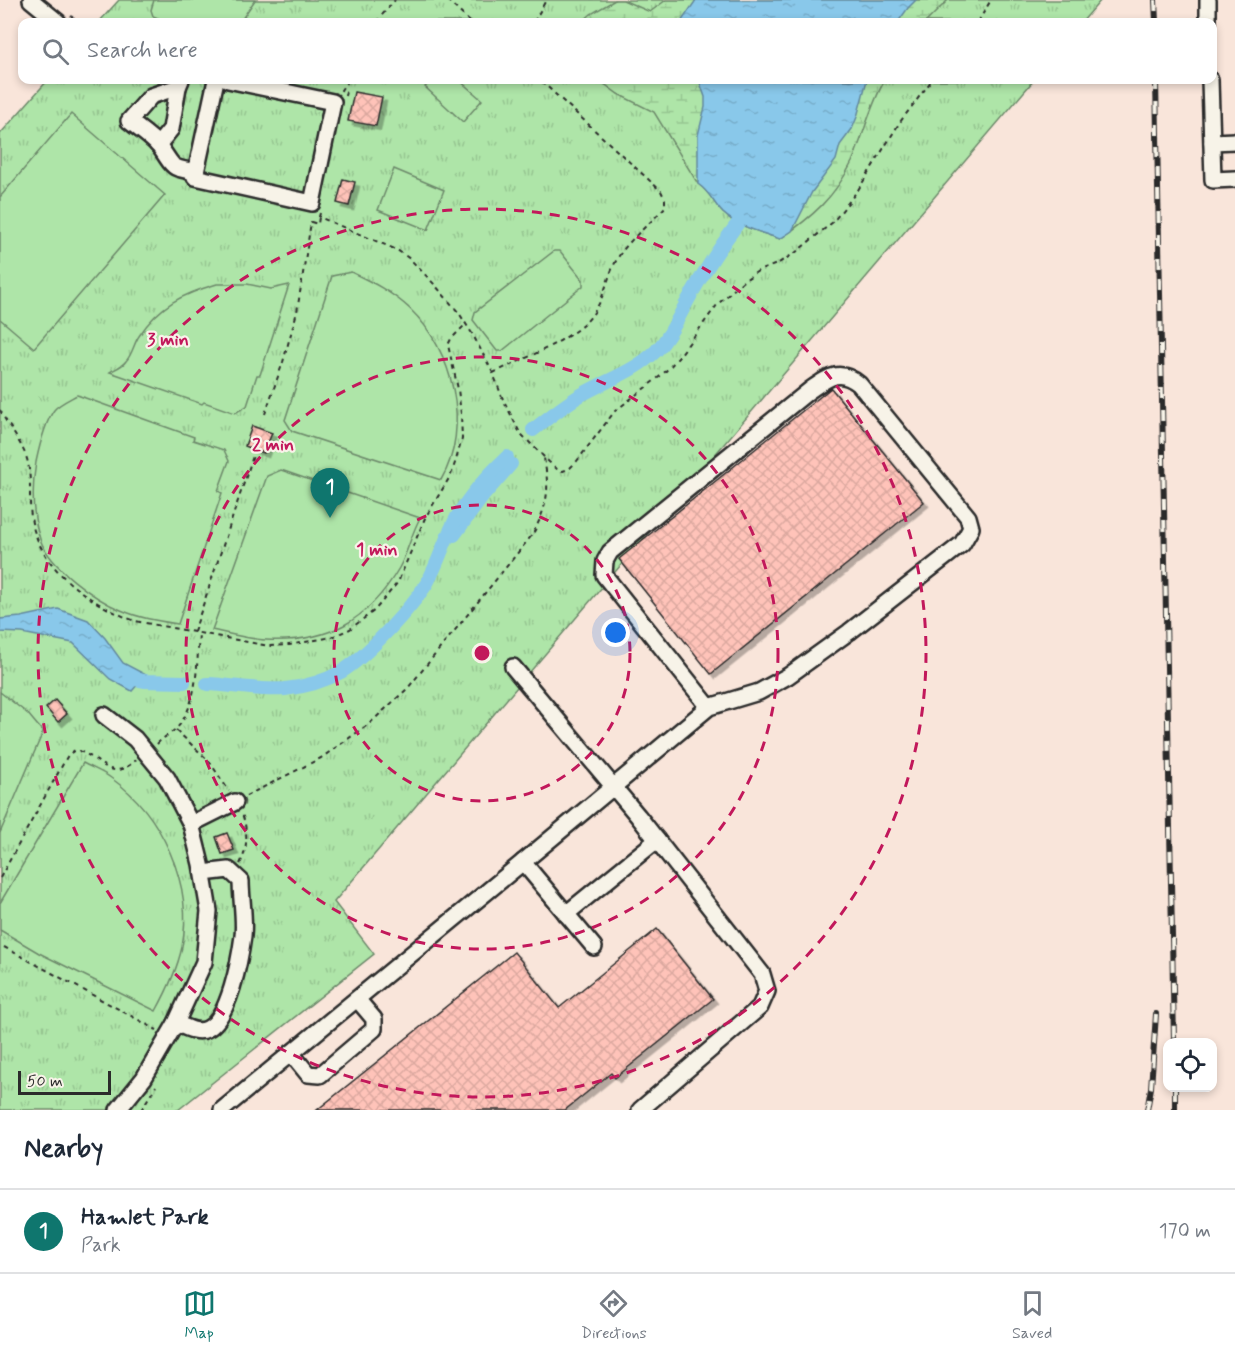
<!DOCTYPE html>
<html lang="en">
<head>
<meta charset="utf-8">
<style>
  :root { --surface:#fff; --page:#f6f6f7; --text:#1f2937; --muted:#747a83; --line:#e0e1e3; --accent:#0f766e }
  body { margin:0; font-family:Mynerve,sans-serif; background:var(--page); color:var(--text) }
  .controls { position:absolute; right:18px; bottom:18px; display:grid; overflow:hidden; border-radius:12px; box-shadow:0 3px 9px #0003 }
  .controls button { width:54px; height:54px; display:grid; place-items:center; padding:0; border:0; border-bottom:2px solid var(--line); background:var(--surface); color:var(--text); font:30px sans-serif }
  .scale { position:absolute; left:18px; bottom:15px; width:93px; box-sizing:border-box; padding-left:6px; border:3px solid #2b2b2b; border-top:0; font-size:16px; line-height:21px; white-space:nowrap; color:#2b2b2b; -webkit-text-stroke:4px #f7f3e8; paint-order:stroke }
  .you { position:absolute; left:616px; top:633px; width:21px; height:21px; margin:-15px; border:4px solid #fff; border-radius:50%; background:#1a73e8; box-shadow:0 0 0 9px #1a73e833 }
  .badge { display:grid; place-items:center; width:39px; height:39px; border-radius:50%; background:var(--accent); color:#fff; font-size:20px; font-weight:700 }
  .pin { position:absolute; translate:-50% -50px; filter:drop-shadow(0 2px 3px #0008) }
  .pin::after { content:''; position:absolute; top:32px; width:21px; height:18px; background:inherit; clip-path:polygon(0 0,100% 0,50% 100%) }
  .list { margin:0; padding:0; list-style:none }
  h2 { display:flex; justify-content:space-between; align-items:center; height:78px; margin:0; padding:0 24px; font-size:26px }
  h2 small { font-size:20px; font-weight:400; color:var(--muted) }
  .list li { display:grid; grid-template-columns:39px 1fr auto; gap:18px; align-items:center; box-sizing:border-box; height:84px; padding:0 24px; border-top:2px solid var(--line) }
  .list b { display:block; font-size:22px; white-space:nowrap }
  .list p { margin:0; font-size:20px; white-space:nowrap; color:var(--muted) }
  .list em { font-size:20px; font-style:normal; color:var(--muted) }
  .icon { flex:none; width:33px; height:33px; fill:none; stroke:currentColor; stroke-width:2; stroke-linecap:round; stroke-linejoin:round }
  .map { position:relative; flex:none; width:1235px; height:1110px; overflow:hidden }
  .search { position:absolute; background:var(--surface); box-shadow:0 3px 9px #0003; left:18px; right:18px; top:18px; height:66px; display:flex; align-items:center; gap:15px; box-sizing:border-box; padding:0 21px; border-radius:12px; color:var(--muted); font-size:22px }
  .sheet { height:162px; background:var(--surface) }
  nav { display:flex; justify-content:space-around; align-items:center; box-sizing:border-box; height:84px; border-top:2px solid var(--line); background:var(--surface); font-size:16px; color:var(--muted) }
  nav a { display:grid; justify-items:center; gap:3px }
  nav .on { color:var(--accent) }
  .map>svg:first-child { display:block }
  .grass { fill:url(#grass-tufts); stroke:#6c886a; stroke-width:1.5 }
  .wetland { fill:url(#wetland-marsh); stroke:#6c886a; stroke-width:1.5 }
  .garden { fill:#aee5a8; stroke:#6c886a; stroke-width:1.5 }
  .water { fill:url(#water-ripples); stroke:#63899e; stroke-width:1.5 }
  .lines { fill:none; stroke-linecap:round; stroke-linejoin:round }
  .canal { stroke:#89c8ea; stroke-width:14 }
  .building { fill:url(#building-cross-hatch); stroke:#2b2b2b; stroke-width:1.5; filter:url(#shadow) }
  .minor-casing { stroke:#2b2b2b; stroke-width:20 }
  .path { stroke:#2b2b2b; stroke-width:2; stroke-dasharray:4.5 4.5; stroke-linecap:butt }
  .minor { stroke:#f7f3e8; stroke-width:15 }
  .rail-casing { stroke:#2b2b2b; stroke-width:6 }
  .rail { stroke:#f7f3e8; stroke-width:4; stroke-dasharray:11; stroke-linecap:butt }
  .ring { fill:none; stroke:#c2185b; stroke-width:3; stroke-dasharray:10 8 }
  .centre { fill:#c2185b; stroke:#f7f3e8; stroke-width:3 }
  .ring-label { font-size:18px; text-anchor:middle; font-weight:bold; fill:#c2185b; stroke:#f7f3e8; stroke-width:4.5; stroke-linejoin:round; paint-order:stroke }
</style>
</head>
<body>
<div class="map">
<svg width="1235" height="1110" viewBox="0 0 1235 1110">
  <defs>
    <pattern id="grass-tufts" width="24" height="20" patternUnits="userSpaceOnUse" patternTransform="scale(1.5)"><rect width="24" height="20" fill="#aee5a8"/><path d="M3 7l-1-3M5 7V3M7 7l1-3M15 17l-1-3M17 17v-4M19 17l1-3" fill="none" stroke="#96c591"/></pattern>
    <pattern id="wetland-marsh" width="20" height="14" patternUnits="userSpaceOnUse" patternTransform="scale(1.5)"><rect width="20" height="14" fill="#aee5a8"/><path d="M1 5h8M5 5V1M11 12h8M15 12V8" fill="none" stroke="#96c591"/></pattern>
    <pattern id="water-ripples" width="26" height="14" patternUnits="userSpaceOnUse" patternTransform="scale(1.5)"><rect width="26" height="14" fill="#89c8ea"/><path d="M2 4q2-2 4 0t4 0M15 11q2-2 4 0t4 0" fill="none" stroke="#76acc9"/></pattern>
    <pattern id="building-cross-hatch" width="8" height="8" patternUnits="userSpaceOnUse" patternTransform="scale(1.5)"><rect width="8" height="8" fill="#ffc3b9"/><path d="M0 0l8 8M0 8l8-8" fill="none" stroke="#dba89f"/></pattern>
    <filter id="shadow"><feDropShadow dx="4.5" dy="4.5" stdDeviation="0" flood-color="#0004"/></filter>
  </defs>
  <rect width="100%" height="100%" fill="#f9e5da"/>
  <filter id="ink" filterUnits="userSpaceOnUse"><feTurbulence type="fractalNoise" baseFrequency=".0167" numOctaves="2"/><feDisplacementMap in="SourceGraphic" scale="12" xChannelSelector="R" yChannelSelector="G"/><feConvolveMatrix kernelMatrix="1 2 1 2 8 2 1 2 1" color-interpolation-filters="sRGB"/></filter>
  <g filter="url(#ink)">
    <g class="grass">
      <path d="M119 0H1101L1082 22H99Z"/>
      <path d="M48 80H1034L334 902 374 954 178 1110H0V134Z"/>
    </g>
    <g class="wetland">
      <path d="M615 0H623L650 12 666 0H948L926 22H582L591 14Z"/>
      <path d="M599 80H885C870 105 864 135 852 162 835 197 812 217 780 239 761 232 738 227 723 213 713 203 711 193 698 184L654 112 618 94Z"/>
    </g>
    <g class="garden">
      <path d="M154 0H255L240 22H167L153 16 151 10Z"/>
      <path d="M432 80H459L482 100 463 122 425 87Z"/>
      <path d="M71 114 165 195 34 348 0 319V197Z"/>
      <path d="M394 169 444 190 428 230 378 210Z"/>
      <path d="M554 251H560L583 280V286L502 351H497L473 320 475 312Z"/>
      <path d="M351 272C372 282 392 292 410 309 453 350 472 427 441 480L292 431 285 420 332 276Z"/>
      <path d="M217 284H247L271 289 289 285 260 375H257L247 406 235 413 204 402 202 404 110 372C115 369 123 366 126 361 132 355 134 343 139 336 159 305 183 294 217 284Z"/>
      <path d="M77 395 194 437 193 440 224 450 229 461 218 491 222 493 178 624C159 621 139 618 121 610 94 599 50 567 40 539 32 515 32 486 36 462 39 448 46 421 54 410 59 404 70 399 77 395Z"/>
      <path d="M281 470 420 518C411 534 408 552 399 568 368 621 328 643 266 640 248 639 230 634 212 630L267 476Z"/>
      <path d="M0 692 28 714 43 732 0 833Z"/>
      <path d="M83 763C92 768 103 772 111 778 162 814 194 885 182 947 177 970 167 991 156 1011L39 953 0 930V903Z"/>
    </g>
    <g class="water">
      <path d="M696 0H916L908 8 898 22H681Z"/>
      <path d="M699 80H867L857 117 852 129 840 145 836 160 812 192 792 231 780 239C761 232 738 227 723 213 713 203 711 193 698 184V135L705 107V97Z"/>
      <path d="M58 609 88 620 105 638 123 663 146 675 132 691 110 679 73 643 22 633 0 632V619L21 617Z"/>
    </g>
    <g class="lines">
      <g class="canal">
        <path d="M533 430C548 418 564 405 581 395 607 380 634 372 656 351 670 337 678 318 688 300 703 273 719 248 738 223"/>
        <path d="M454 535 483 496 511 464"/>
        <path d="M130 678 144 681 184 682"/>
        <path d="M207 684C233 685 259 691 285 689 303 687 325 681 341 672 366 657 411 608 427 583 439 562 445 538 457 517 470 494 488 475 507 457"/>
      </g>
    </g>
    <g class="building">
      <path d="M354 92 382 97 376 126 348 121Z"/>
      <path d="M343 179 355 182 349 206 337 203Z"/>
      <path d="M831 388 924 502 711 674 619 559Z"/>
      <path d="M252 426 272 433 264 453 245 446Z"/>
      <path d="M55 700 67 714 58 722 46 708Z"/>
      <path d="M227 833 234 850 222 854 216 837Z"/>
      <path d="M657 929 713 999 615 1078 611 1073 565 1110H317L514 952 559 1008Z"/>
    </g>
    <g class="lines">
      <defs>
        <g id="minor">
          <path d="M31 0 58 22"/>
          <path d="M1208 0V22"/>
          <path d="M181 80 178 87 151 96 129 121C139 129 151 137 159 146 175 167 167 167 196 172"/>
          <path d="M216 80 195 177 312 203 333 102 228 80"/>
          <path d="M1210 80 1213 180 1235 179"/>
          <path d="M1212 142 1235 141"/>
          <path d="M158 145 171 129 178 87"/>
          <path d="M513 667 638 816 762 974 767 991 760 1007 640 1110"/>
          <path d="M104 715 135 739 167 778 191 824 201 864 209 911 204 962 176 1023 144 1078 118 1110"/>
          <path d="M191 824 235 802"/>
          <path d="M523 862 709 707 759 692 788 676 849 632 962 544 971 528 968 517 859 384C839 368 829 377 810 390L610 552 605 561 604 575 709 707"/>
          <path d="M566 914 657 840"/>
          <path d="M176 1023C185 1027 197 1034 207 1029 229 1019 240 959 243 936 245 919 241 898 241 881L229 870 203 873"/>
          <path d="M291 1053 308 1074 320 1075 374 1029V1019L357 999"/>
          <path d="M222 1110 523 862 594 947"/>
        </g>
      </defs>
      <use href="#minor" class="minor-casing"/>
      <g class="path">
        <path d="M447 0 470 22"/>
        <path d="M71 16 78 22"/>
        <path d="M376 22 395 0"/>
        <path d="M534 22 546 0"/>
        <path d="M978 22 991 0"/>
        <path d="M345 96 346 91 341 90 348 80"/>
        <path d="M320 213 319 217 397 250 410 259 435 285 459 313 473 335 493 373 502 397 520 433 549 462 557 469 563 471 570 468 577 461 615 411 663 374 678 358 717 305 742 282 758 271 777 264 795 253 833 222 858 190 900 122 932 80"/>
        <path d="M493 373C521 360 564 343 586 322 607 301 605 275 621 253 633 236 651 223 665 207V199L661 191 540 80"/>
        <path d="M0 410C8 426 25 447 28 463 32 483 28 504 32 523 43 572 91 604 135 621L269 646 289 645 332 637 350 629 375 610 398 582 425 518 451 475 456 460 462 439 461 414 458 389 448 345 451 339 466 324"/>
        <path d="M265 414 283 362 297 312 311 222 318 224 319 217"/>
        <path d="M194 632 254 453"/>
        <path d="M176 730 209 761 229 791"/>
        <path d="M157 744C164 736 175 732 181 723 198 698 197 662 199 633"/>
        <path d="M246 796 321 758 369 724 408 688 533 534C548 503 550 492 544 458"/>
        <path d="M240 864C248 849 248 829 242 814"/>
        <path d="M0 878 68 755 75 750C102 756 108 785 136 760"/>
        <path d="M4 947 157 1030"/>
        <path d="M141 1110 156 1086"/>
      </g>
      <use href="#minor" class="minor"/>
      <defs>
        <g id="rail">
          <path d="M1155 0 1156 22"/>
          <path d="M1156 80 1174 1042"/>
          <path d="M1175 1088V1110"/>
          <path d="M1147 1110 1151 1088 1156 1014"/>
        </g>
      </defs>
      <use href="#rail" class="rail-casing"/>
      <use href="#rail" class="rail"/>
    </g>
  </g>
  <g class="ring">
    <circle cx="482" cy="653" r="148"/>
    <circle cx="482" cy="653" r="296"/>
    <circle cx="482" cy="653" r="444"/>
  </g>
  <circle cx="482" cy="653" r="9" class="centre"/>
  <g class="ring-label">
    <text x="168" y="345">3 min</text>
    <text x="273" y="450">2 min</text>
    <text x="377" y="555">1 min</text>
  </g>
</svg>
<div class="controls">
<button><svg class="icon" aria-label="locate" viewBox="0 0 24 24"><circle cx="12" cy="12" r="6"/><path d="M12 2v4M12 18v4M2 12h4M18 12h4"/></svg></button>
</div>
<div class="scale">50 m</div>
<div class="you"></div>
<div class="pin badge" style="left:330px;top:518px">1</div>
<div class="search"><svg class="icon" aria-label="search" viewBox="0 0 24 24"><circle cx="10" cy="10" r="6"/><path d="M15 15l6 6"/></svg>Search here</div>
</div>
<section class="sheet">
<h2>Nearby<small></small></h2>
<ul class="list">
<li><span class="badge">1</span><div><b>Hamlet Park</b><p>Park</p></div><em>170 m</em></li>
</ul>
</section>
<nav>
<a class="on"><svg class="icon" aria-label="map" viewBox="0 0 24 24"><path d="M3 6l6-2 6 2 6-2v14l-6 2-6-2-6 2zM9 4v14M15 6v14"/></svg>Map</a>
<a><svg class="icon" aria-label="directions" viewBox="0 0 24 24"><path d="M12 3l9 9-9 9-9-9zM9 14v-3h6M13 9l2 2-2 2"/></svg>Directions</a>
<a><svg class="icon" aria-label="saved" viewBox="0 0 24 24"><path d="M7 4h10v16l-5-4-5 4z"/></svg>Saved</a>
</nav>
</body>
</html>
